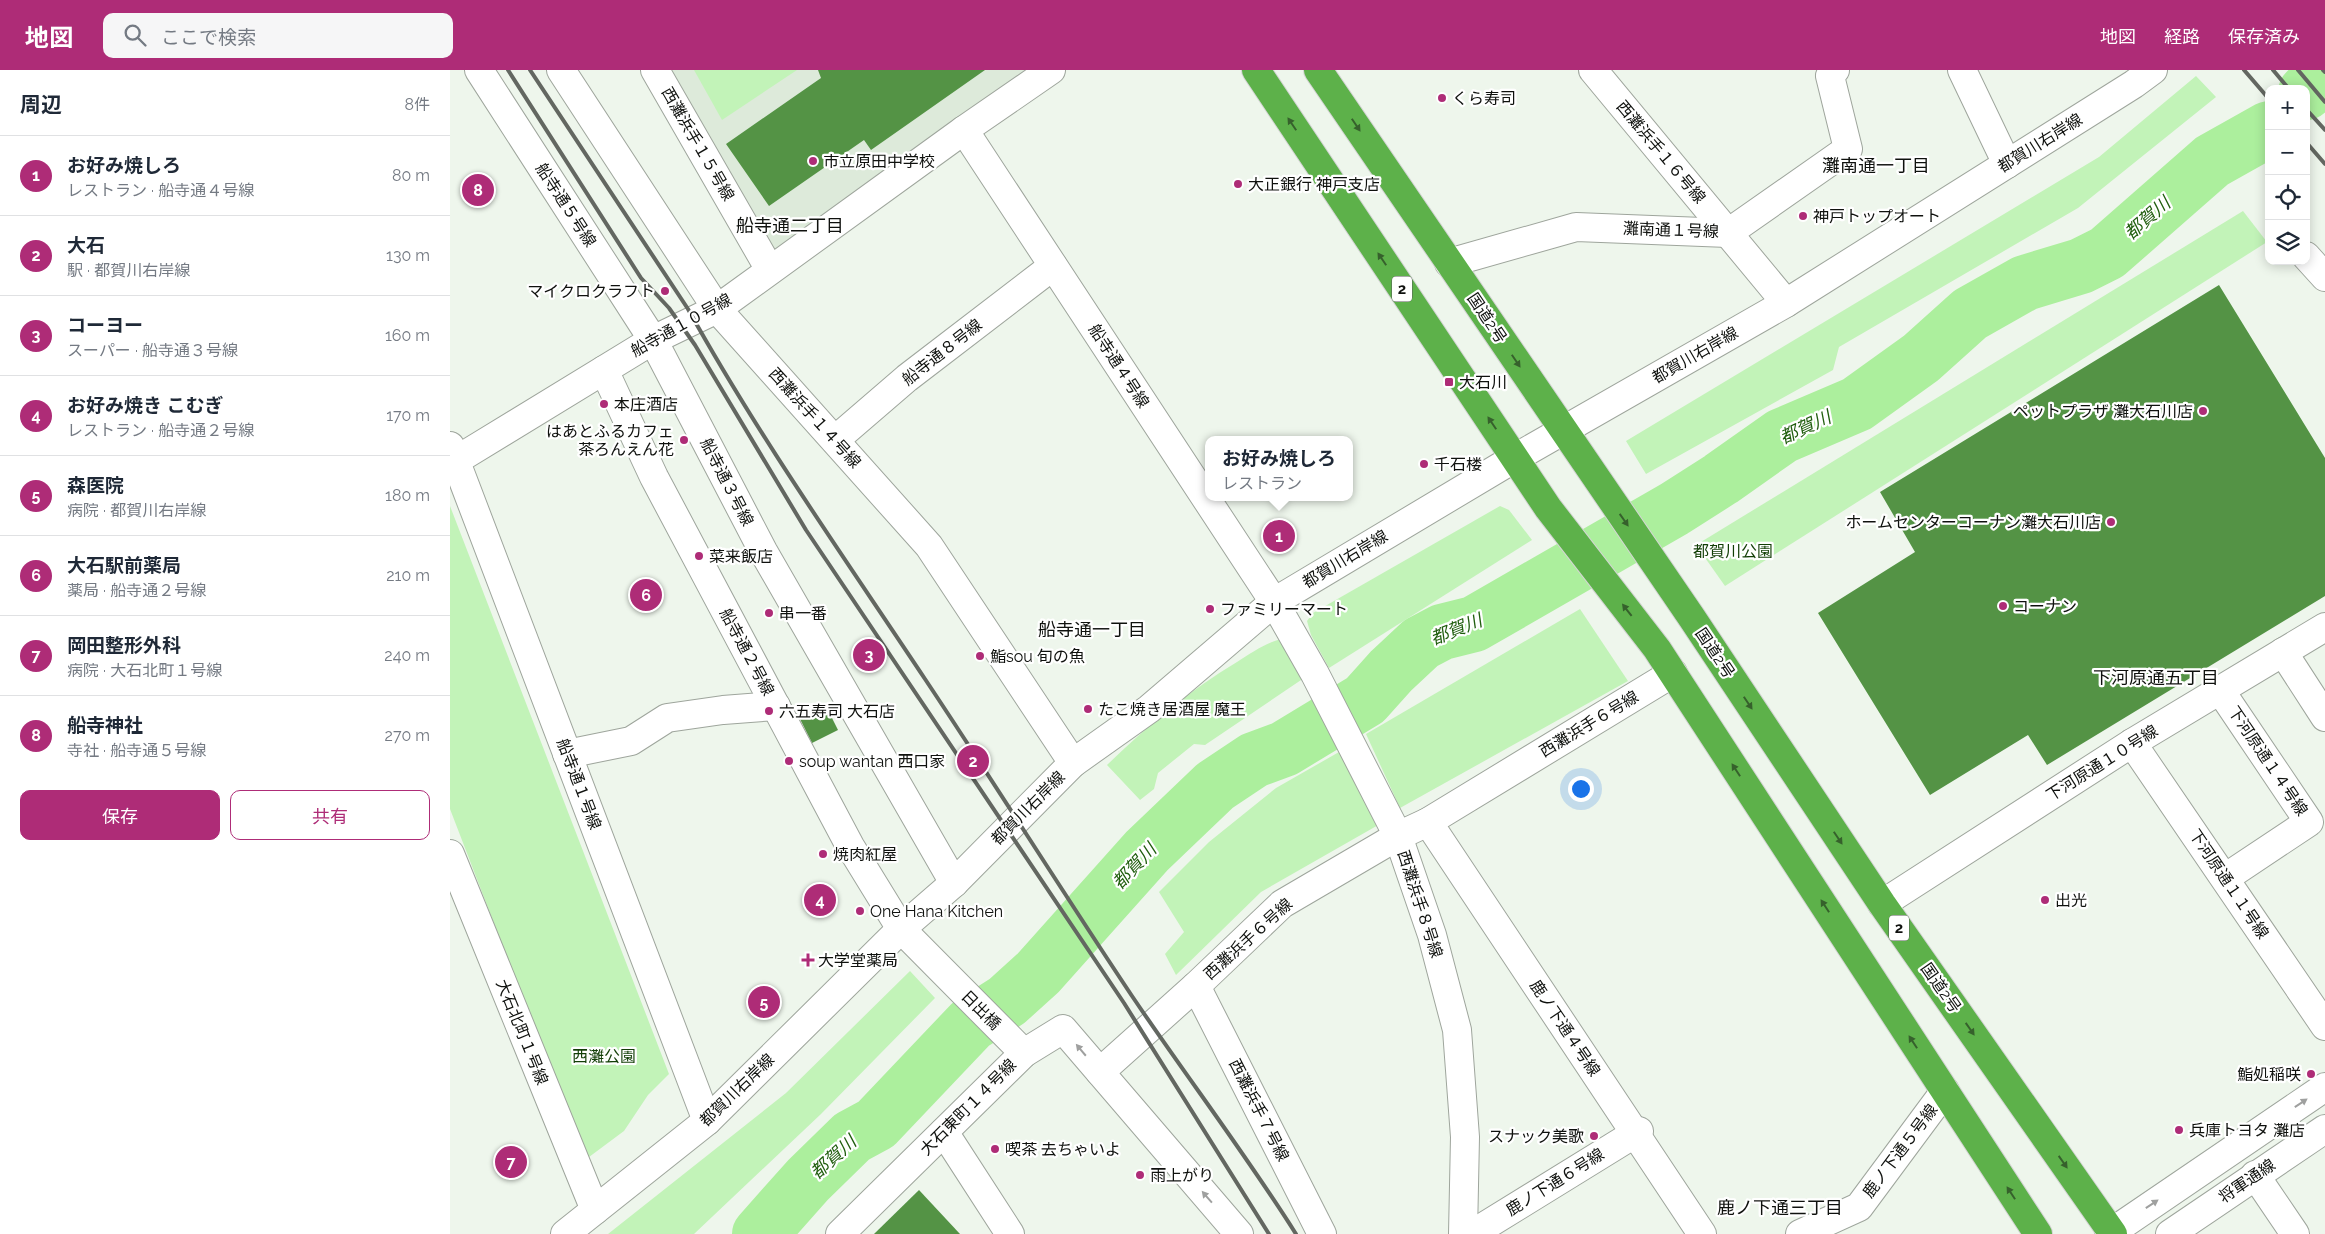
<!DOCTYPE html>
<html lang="ja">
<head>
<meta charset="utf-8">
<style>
  :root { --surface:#fff; --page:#f6f6f7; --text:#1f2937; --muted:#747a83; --line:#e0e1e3; --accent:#ae2c77 }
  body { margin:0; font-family:Raleway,"Noto Sans JP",sans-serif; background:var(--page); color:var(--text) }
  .controls { position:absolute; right:15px; top:15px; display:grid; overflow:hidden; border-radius:10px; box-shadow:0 2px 12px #0003 }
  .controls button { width:45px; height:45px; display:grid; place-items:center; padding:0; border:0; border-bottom:1px solid var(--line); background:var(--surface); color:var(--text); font:25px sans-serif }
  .you { position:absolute; left:1130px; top:718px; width:18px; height:18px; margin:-12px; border:4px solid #fff; border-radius:50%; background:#1a73e8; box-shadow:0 0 0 8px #1a73e833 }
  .badge { display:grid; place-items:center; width:32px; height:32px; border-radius:50%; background:var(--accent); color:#fff; font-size:16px; font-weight:700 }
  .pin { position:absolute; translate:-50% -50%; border:2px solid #fff; box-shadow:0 1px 5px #0006 }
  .popup { position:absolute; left:755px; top:366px; width:148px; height:65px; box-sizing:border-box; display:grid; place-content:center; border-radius:10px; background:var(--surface); filter:drop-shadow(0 1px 4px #0005); font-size:16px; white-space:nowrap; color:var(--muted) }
  .popup b { font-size:19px; color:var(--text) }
  .popup::after { content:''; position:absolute; left:50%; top:100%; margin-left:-10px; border:10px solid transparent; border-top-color:var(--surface) }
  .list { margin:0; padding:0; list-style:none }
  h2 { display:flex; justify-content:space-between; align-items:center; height:65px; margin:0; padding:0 20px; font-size:21px }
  h2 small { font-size:16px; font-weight:400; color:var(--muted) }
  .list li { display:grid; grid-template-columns:32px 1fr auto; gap:15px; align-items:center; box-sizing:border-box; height:80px; padding:0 20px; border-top:1px solid var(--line) }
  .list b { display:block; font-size:19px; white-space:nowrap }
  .list p { margin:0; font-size:16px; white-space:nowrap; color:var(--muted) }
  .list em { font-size:16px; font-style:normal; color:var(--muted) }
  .actions { display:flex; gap:10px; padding:15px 20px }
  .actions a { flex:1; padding:11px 0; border:1px solid var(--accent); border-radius:10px; text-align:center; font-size:18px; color:var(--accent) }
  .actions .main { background:var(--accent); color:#fff }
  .icon { flex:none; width:28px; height:28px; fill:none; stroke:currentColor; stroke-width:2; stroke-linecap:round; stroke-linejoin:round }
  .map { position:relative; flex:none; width:1875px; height:1164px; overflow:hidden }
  header { display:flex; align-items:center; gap:30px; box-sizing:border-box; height:70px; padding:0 25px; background:var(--accent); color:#fff }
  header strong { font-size:24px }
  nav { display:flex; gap:28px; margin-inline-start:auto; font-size:18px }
  .search { width:350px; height:45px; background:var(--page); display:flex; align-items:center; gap:12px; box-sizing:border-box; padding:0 18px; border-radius:10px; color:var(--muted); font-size:19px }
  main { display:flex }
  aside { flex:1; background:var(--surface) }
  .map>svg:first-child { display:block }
  .built { fill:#ddeada }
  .green { fill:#c2f3b8 }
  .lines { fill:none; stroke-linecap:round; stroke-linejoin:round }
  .river { stroke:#acef9d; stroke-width:56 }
  .building { fill:#549345 }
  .minor-casing { stroke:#9ea59c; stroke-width:30 }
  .highway-casing { stroke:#d4d4d4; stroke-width:30 }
  .minor { stroke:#fff; stroke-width:28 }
  .highway { stroke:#5db14a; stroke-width:28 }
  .rail { stroke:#636761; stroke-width:4 }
  .oneway { fill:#36612c }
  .oneway2 { fill:#9fa09f }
  .poi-dot { fill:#ae2c77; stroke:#fff; stroke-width:2 }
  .labels { text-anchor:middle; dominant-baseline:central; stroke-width:4.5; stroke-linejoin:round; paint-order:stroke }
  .shield { fill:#fff; stroke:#575856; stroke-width:1 }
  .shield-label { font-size:15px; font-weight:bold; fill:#0f110e }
  .poi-label { font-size:16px; fill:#0f110e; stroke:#fff; text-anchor:start }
  .street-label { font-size:16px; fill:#0f110e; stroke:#fff }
  .park-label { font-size:16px; fill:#123e06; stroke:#fff }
  .neighbourhood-label { font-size:18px; fill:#0f110e; stroke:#fff }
  .water-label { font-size:18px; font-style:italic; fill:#205e0e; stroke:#fff }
</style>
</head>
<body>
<header>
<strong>地図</strong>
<div class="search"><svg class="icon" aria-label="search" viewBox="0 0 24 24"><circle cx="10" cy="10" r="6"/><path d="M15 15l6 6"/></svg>ここで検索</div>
<nav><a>地図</a><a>経路</a><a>保存済み</a></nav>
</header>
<main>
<aside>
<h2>周辺<small>8件</small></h2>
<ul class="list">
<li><span class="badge">1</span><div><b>お好み焼しろ</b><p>レストラン · 船寺通４号線</p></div><em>80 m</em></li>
<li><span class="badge">2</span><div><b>大石</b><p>駅 · 都賀川右岸線</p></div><em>130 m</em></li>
<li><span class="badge">3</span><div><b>コーヨー</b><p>スーパー · 船寺通３号線</p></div><em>160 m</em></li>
<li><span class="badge">4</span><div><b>お好み焼き こむぎ</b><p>レストラン · 船寺通２号線</p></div><em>170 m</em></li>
<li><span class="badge">5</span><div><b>森医院</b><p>病院 · 都賀川右岸線</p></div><em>180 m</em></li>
<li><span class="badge">6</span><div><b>大石駅前薬局</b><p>薬局 · 船寺通２号線</p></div><em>210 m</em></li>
<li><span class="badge">7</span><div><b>岡田整形外科</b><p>病院 · 大石北町１号線</p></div><em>240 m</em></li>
<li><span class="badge">8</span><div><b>船寺神社</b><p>寺社 · 船寺通５号線</p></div><em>270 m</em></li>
</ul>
<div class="actions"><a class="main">保存</a><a>共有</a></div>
</aside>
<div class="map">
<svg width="1875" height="1164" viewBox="0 0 1875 1164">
  <rect width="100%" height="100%" fill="#eef6ec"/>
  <path class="built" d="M222 0H578L325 181Z"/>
  <g class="green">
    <path d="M244 0H347L272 50Z"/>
    <path d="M1746 6 1766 27 1628 138 1389 277 1383 300 1196 404 1176 371 1649 87Z"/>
    <path d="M1793 141 1817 172 1275 516 1246 475Z"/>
    <path d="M0 436 219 1004 198 1025 174 1061 135 1090 0 739Z"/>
    <path d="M1050 436 1059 440 1082 470 879 598 861 565 857 551 863 543Z"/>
    <path d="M1130 539 1178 611 950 738 916 664Z"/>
    <path d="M831 569 857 606 755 675 744 674 708 703 704 719 690 730 657 695C697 656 740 620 787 592 801 583 815 573 831 569Z"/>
    <path d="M889 682 930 754 811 822 726 905 715 884 734 862 709 822 759 772 826 718Z"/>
    <path d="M460 901 485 928 371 1044 244 1164H158L336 1023Z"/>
  </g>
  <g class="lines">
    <g class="river">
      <path d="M1856 22 1875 4"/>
      <path d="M310 1164 358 1110 402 1067 426 1054 521 954 557 931 588 903 697 781 765 716 804 690 834 679 915 630 941 601 971 573 992 562 1024 554 1224 439 1271 409 1332 366 1407 334 1471 288 1520 244 1575 213 1631 196 1657 183 1762 91 1819 59"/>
    </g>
  </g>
  <g class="building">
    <path d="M368 0H535L421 80 414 70 319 136 276 74 371 8Z"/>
    <path d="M1769 215 1875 388V526L1597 695 1578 665 1480 725 1368 543 1465 482 1430 422Z"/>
    <path d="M376 636 388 660 362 673 350 649Z"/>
    <path d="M469 1120 510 1164H424Z"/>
  </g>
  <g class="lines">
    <defs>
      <g id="minor">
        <path d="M29 0 203 270 313 481 504 813"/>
        <path d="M111 0 267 239 479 476 623 693"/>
        <path d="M205 0 320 200"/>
        <path d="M1143 0 1336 233"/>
        <path d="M1512 0 1557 94"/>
        <path d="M514 60 824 532 865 604 948 766 982 865 1007 960 1015 1067 1013 1164"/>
        <path d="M1856 186 1875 207"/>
        <path d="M999 193 1126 157 1278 163 1398 79 1380 6 1385 0"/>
        <path d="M154 300 204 407 400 776 451 859 574 983"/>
        <path d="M385 370 457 308 603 196"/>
        <path d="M0 376 257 1051"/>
        <path d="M0 394 203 270 267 239 514 60 601 0"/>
        <path d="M1833 582 1875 647"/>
        <path d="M1770 620 1859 752 1775 808"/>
        <path d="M1682 673 1875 956"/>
        <path d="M117 684 181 671 217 648 273 640 326 636"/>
        <path d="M978 752 1252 1164"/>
        <path d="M0 784 145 1140"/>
        <path d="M1432 834 1682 673 1875 557"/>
        <path d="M746 916 872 1164"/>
        <path d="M650 1002 746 916 832 834 948 766 978 752 1223 603"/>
        <path d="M494 1062 560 1164"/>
        <path d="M1805 1105 1845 1164"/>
        <path d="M115 1164 257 1051 451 859 504 813 623 693 699 639 824 532 1065 388 1336 233 1684 14 1703 0"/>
        <path d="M390 1164 574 983 613 959 789 1164"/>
        <path d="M1022 1164 1189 1061"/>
        <path d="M1350 1164 1409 1137 1495 1021"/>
        <path d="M1659 1164 1875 1017"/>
        <path d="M1720 1164 1875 1059"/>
      </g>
      <g id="highway">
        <path d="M806 0 1098 438 1207 579 1588 1164"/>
        <path d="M868 0 1242 548 1432 834 1663 1164"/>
      </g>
    </defs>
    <use href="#minor" class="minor-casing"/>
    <use href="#highway" class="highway-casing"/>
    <use href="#minor" class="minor"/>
    <use href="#highway" class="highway"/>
    <g class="rail">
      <path d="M58 0 191 208 219 238 245 275 356 460 674 933 819 1164"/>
      <path d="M80 0 238 239C309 367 394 487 475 609 545 714 612 821 682 926 736 1006 795 1083 846 1164"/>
      <path d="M1794 0 1819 29"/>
      <path d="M1823 0 1839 19"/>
      <path d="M1848 0 1875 32"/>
      <path d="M1873 0 1875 2"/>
      <path d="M1856 39 1875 60"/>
      <path d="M1856 72 1875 94"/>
    </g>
  </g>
  <defs><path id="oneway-solid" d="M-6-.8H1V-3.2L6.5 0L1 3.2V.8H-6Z" transform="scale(1.25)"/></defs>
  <g class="oneway">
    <use href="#oneway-solid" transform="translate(842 54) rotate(-124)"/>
    <use href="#oneway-solid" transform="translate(906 55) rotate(56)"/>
    <use href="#oneway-solid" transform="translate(932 189) rotate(-124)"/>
    <use href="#oneway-solid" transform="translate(1066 291) rotate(56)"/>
    <use href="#oneway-solid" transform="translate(1042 353) rotate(-124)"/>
    <use href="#oneway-solid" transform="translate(1174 450) rotate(55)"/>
    <use href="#oneway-solid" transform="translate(1177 540) rotate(-128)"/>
    <use href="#oneway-solid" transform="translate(1298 633) rotate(56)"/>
    <use href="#oneway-solid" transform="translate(1286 700) rotate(-123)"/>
    <use href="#oneway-solid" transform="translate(1388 768) rotate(56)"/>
    <use href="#oneway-solid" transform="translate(1375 836) rotate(-123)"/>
    <use href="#oneway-solid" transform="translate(1520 959) rotate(55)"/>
    <use href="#oneway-solid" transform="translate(1463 972) rotate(-123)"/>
    <use href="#oneway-solid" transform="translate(1613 1092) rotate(55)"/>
    <use href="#oneway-solid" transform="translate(1561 1123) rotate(-123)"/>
  </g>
  <g class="oneway2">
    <use href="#oneway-solid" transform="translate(631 980) rotate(-130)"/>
    <use href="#oneway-solid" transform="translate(1851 1033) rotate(-34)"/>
    <use href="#oneway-solid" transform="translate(757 1127) rotate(-131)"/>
    <use href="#oneway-solid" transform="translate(1702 1134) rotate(-34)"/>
  </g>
  <g class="poi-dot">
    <circle cx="992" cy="28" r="5"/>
    <circle cx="363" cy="91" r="5"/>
    <circle cx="788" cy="114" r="5"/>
    <circle cx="1353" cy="146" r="5"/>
    <circle cx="215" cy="221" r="5"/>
    <rect x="994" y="307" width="10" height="10" rx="2.5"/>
    <circle cx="154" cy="334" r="5"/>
    <circle cx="1753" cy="341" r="5"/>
    <circle cx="234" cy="370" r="5"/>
    <circle cx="974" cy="394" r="5"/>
    <circle cx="1661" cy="452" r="5"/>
    <circle cx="249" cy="486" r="5"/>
    <circle cx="1553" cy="536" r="5"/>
    <circle cx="760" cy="539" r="5"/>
    <circle cx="319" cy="543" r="5"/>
    <circle cx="530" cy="586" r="5"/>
    <circle cx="638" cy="639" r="5"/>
    <circle cx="319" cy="641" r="5"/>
    <circle cx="339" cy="691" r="5"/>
    <circle cx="373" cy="784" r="5"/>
    <circle cx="1595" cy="830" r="5"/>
    <circle cx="410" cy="841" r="5"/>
    <path d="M355.5 882.5h5v5h5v5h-5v5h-5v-5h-5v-5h5z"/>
    <circle cx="1861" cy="1004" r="5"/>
    <circle cx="1729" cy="1060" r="5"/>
    <circle cx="1144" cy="1066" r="5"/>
    <circle cx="545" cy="1079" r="5"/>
    <circle cx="690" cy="1105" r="5"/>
  </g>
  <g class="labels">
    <g class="shield">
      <rect x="942" y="206.5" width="20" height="25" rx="4"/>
      <rect x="1439" y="845.5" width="20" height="25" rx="4"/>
    </g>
    <g class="shield-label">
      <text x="952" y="219">2</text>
      <text x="1449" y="858">2</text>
    </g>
    <g class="poi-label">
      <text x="1002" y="28">くら寿司</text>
      <text x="373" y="91">市立原田中学校</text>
      <text x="798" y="114">大正銀行 神戸支店</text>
      <text x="1363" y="146">神戸トップオート</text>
      <text x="205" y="221" text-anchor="end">マイクロクラフト</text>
      <text x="1009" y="312">大石川</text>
      <text x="164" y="334">本庄酒店</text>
      <text x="1743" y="341" text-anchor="end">ペットプラザ 灘大石川店</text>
      <text x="224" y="361" text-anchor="end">はあとふるカフェ<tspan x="224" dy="18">茶ろんえん花</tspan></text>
      <text x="984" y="394">千石楼</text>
      <text x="1651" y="452" text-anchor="end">ホームセンターコーナン灘大石川店</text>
      <text x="259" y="486">菜来飯店</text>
      <text x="1563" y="536">コーナン</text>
      <text x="770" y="539">ファミリーマート</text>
      <text x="329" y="543">串一番</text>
      <text x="540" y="586">鮨sou 旬の魚</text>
      <text x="648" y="639">たこ焼き居酒屋 魔王</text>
      <text x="329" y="641">六五寿司 大石店</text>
      <text x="349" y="691">soup wantan 西口家</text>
      <text x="383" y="784">焼肉紅屋</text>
      <text x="1605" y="830">出光</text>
      <text x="420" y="841">One Hana Kitchen</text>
      <text x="368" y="890">大学堂薬局</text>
      <text x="1851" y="1004" text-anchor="end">鮨処稲咲</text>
      <text x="1739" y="1060">兵庫トヨタ 灘店</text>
      <text x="1134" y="1066" text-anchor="end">スナック美歌</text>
      <text x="555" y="1079">喫茶 去ちゃいよ</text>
      <text x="700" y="1105">雨上がり</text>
    </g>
    <g class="street-label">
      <text transform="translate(1590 73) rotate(-32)">都賀川右岸線</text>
      <text transform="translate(248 74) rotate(60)">西灘浜手１５号線</text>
      <text transform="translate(1211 82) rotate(50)">西灘浜手１６号線</text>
      <text transform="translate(116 135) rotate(57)">船寺通５号線</text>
      <text transform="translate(1221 160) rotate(2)">灘南通１号線</text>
      <text transform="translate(1037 248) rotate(56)">国道2号</text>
      <text transform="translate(231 255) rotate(-29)">船寺通１０号線</text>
      <text transform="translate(492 282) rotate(-38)">船寺通８号線</text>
      <text transform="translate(1245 285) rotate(-30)">都賀川右岸線</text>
      <text transform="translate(669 296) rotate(57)">船寺通４号線</text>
      <text transform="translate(365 348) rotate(48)">西灘浜手１４号線</text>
      <text transform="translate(277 412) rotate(63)">船寺通３号線</text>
      <text transform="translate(895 489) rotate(-31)">都賀川右岸線</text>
      <text transform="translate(297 582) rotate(62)">船寺通２号線</text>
      <text transform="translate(1265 583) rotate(56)">国道2号</text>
      <text transform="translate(1139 654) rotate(-31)">西灘浜手６号線</text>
      <text transform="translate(1818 691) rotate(56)">下河原通１４号線</text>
      <text transform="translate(1652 693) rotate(-32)">下河原通１０号線</text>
      <text transform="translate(129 714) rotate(69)">船寺通１号線</text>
      <text transform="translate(578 738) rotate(-45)">都賀川右岸線</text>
      <text transform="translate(1779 814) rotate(56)">下河原通１１号線</text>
      <text transform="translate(970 834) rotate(72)">西灘浜手８号線</text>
      <text transform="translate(798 869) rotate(-42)">西灘浜手６号線</text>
      <text transform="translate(1491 918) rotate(55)">国道2号</text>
      <text transform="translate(531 940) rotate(45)">日出橋</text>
      <text transform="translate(1115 958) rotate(56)">鹿ノ下通４号線</text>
      <text transform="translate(72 962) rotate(68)">大石北町１号線</text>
      <text transform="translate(287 1020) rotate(-44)">都賀川右岸線</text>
      <text transform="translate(518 1037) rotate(-45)">大石東町１４号線</text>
      <text transform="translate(809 1040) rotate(63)">西灘浜手７号線</text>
      <text transform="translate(1450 1081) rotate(-53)">鹿ノ下通５号線</text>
      <text transform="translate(1797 1111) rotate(-34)">将軍通線</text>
      <text transform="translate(1105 1112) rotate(-32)">鹿ノ下通６号線</text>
    </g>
    <g class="park-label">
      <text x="1283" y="481">都賀川公園</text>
      <text x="154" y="986">西灘公園</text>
    </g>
    <g class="neighbourhood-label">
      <text x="1426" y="95">灘南通一丁目</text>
      <text x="340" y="155">船寺通二丁目</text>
      <text x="642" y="559">船寺通一丁目</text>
      <text x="1706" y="607">下河原通五丁目</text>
      <text x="1330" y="1137">鹿ノ下通三丁目</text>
    </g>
    <g class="water-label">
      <text transform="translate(1697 148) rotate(-41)">都賀川</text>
      <text transform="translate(1355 357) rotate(-25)">都賀川</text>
      <text transform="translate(1006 559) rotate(-22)">都賀川</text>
      <text transform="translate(684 796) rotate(-47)">都賀川</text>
      <text transform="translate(383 1087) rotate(-42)">都賀川</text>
    </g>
  </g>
</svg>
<div class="controls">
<button>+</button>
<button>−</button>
<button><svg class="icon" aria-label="locate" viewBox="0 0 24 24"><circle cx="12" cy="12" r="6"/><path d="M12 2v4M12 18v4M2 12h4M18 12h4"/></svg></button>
<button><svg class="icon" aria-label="layers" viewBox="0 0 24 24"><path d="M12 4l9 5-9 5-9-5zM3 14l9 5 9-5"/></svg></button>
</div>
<div class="you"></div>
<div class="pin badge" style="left:829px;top:466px">1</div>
<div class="popup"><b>お好み焼しろ</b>レストラン</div>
<div class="pin badge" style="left:523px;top:691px">2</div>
<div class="pin badge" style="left:419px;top:585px">3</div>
<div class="pin badge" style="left:370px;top:830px">4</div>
<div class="pin badge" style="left:314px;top:932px">5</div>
<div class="pin badge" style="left:196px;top:525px">6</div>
<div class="pin badge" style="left:61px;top:1092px">7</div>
<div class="pin badge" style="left:28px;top:120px">8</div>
</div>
</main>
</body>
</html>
